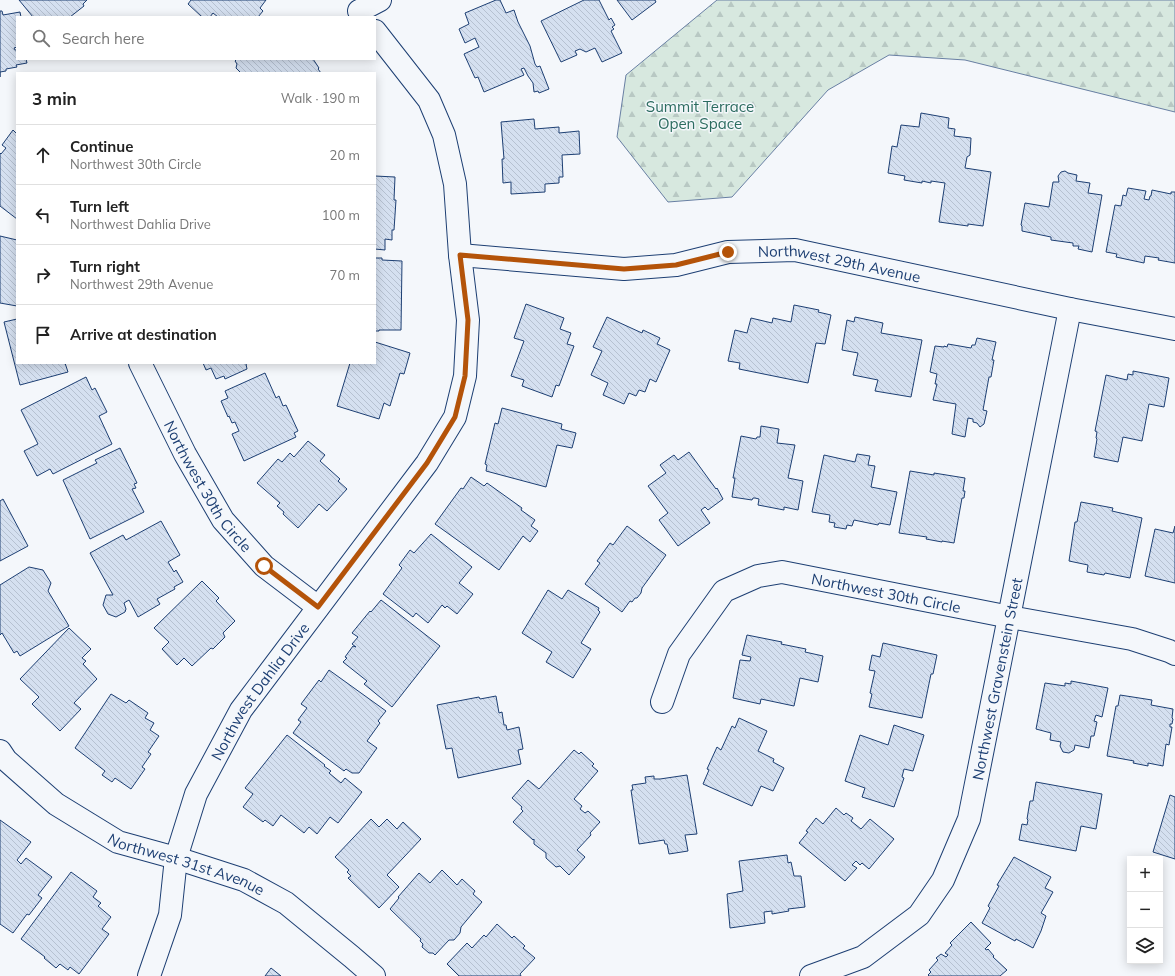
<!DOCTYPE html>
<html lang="en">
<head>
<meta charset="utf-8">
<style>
  :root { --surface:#fff; --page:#f2f2f2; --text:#222; --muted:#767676; --line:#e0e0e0 }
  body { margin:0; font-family:Mulish,sans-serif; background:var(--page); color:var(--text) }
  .controls { position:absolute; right:12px; bottom:12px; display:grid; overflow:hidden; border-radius:0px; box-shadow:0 2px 10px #0003 }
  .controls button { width:36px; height:36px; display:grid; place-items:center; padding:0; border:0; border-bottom:1px solid var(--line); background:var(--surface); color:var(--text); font:20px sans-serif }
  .stop { position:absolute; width:12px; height:12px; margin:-9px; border:3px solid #b45309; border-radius:50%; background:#fff }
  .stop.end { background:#b45309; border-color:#fff; box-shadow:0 1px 4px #0008 }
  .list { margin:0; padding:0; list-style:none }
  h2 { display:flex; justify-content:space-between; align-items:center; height:52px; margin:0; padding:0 16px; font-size:17px }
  h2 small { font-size:13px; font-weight:400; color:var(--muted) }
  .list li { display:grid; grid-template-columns:26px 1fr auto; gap:12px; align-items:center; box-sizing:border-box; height:60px; padding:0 16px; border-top:1px solid var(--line) }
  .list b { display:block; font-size:15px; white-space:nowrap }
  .list p { margin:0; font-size:13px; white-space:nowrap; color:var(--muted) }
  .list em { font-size:13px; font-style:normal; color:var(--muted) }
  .icon { flex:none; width:22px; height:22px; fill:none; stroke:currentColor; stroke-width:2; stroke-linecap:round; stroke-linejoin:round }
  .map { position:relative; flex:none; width:1175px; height:976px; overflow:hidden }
  .search { position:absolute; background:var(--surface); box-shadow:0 2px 10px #0003; left:16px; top:16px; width:360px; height:44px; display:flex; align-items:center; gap:10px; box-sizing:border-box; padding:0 14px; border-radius:0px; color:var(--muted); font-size:15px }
  .panel { position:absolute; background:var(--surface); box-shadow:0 2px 10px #0003; left:16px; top:72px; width:360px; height:292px; border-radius:0px }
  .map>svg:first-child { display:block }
  .forest { fill:url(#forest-firs); stroke:#687fa3 }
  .building { fill:url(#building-back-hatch); stroke:#1d3f73 }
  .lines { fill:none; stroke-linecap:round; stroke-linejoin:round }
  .minor-casing { stroke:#1d3f73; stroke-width:24 }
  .minor { stroke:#f4f7fb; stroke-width:22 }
  .route { stroke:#b45309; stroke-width:5 }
  .labels { text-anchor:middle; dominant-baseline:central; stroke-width:3; stroke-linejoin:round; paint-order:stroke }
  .park-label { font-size:15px; fill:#2c6c60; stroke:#f4f7fb }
  .street-label { font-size:15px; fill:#1d3f73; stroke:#f4f7fb }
</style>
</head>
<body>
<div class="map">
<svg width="1175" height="976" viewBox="0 0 1175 976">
  <defs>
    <pattern id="forest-firs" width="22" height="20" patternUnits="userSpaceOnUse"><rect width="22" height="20" fill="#d7e8df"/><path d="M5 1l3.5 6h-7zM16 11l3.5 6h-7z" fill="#b8c8c3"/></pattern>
    <pattern id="building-back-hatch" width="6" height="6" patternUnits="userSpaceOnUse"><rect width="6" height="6" fill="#d5e0f0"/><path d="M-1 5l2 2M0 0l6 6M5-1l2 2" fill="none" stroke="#b6c1d1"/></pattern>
  </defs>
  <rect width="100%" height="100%" fill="#f4f7fb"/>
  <path class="forest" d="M717 0H1175V112L965 60 889 55 828 90 732 197 668 202 617 137 626 75Z"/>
  <g class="building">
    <path d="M19 0H87L83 4 84 6 70 17H33Z"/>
    <path d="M191 0H266L260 8 263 11 258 17H218L213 13 210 17H202L188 4Z"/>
    <path d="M496 0H500L506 13 514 10 518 22 530 46 535 64 537 67 540 66 549 89 539 93 538 91 534 92 533 83 528 76 524 68 521 69 524 75 484 92 478 77 475 78 464 54 479 47 475 38 465 43 459 29 469 24 465 13Z"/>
    <path d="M584 0H599L609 20 611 18 615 25 612 27 614 29 611 31 622 53 602 62 595 48 586 52 580 49 575 51 577 55 561 62 541 21Z"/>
    <path d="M617 0H655L656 2 632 20Z"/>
    <path d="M0 11H2L3 15 20 12 21 17H17V47L14 48 15 50H17V59H26L27 63 16 65 17 67 6 69V71L0 72V77Z"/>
    <path d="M237 59H313L319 68 318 69 321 73H241L236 68 237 64 235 61Z"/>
    <path d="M921 113 949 118 948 128 955 129 954 136 971 138 970 155 967 157 965 168 991 172 983 226 968 224V226L939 222 945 183 931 181V183L922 181V183L904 180 905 176 888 173 892 146 897 147 901 125 919 127Z"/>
    <path d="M534 119 535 129 559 127V133L579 131 580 154 562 155 563 177H559V183L545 184V192L511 194V182L503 183 502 159H504L501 122Z"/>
    <path d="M13 130 17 134V219L0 206V153L1 154 6 148 2 145Z"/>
    <path d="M1065 171 1068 173 1077 175 1076 181 1090 183 1088 193 1102 195 1092 252 1078 249 1079 246H1073V243L1051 240V237L1022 231V226L1021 225 1025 203 1049 207 1053 182H1059L1058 176 1061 172Z"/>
    <path d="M375 176 395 177 394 200H396L394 230H392V240L385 239V250L375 249Z"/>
    <path d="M1128 188 1146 191 1144 199 1149 200 1150 196H1151L1152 190 1171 194V192H1175V263L1158 260 1159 258 1145 256 1144 263 1116 257 1117 254 1106 252 1115 205 1121 206 1123 195 1126 196Z"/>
    <path d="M0 236 17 240V306L0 303Z"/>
    <path d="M375 258H382V260L402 261 401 330H379V331H375Z"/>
    <path d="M526 304 564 318 560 329 571 333 567 344 574 346 559 386 556 385 552 397 522 386 524 380 511 376 524 341 514 338Z"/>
    <path d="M794 305 819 310 818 312 831 315 825 344 816 343 808 383 739 369 740 363 728 361 735 330 747 333 751 318 772 323 773 318 791 322Z"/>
    <path d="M607 317 642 333 643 330 660 338 657 344 670 350 656 382 650 379 645 392 639 390 636 396 629 393 624 404 603 395 608 383 591 375 602 351 593 347Z"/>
    <path d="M855 317 883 323 881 333 922 340 911 397 875 391 878 380 853 375 858 353 842 350 847 320 854 322Z"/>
    <path d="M17 319V363H65L68 372 20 385 4 322Z"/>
    <path d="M977 338 996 342 992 360H994L991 377H989L983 410 987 411 984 424 980 427 977 423 973 422V419L968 418 965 437 952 434 956 404 933 400 937 384H935L937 374 930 372 935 346 944 347V346L947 347 948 344 971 348 972 345H975Z"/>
    <path d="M375 342 410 353 404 374 400 373 390 406 384 403 379 419 337 406 350 363H375Z"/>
    <path d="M203 363H249L246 364 247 369 225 379 224 376 216 379 211 368 206 370Z"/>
    <path d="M1133 371 1169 378 1164 407 1149 404 1142 441 1123 437 1118 462 1094 457 1097 439 1096 438 1097 432 1095 431 1106 375 1127 380 1128 374 1133 375Z"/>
    <path d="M265 373 276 398 279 396 283 406 286 405 298 431 294 433 296 437 244 461 232 434 239 431 235 422 232 423 229 416 228 417 221 401 228 398 225 391Z"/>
    <path d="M86 377 92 390 95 388 107 412 99 416 112 444 53 474 50 469 37 476 24 451 38 444 21 410Z"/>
    <path d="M502 408 562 424 561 429 576 433 572 448 557 445 546 487 486 471 487 465 485 464 495 423 498 424Z"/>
    <path d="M761 426 779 429 777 443 795 445 788 478 803 481 798 510 784 507V510L758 505 759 499 755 498H753L752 500 732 497 735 478H733L741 436 756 439 757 437H760Z"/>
    <path d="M308 441 325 455 320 461 340 479 338 481 347 489 327 511 319 504 298 528 283 514 284 512 277 506 280 503 257 483 278 459 282 462 290 453 294 457Z"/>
    <path d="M120 448 137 483 134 484 136 488 132 489 144 512 90 539 63 480 97 463 95 460Z"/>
    <path d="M689 452 716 489 717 488 723 499 708 510 705 507 701 510 710 523 678 546 659 520 668 513 648 486 666 473 660 465 674 455 678 460Z"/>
    <path d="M857 454 870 456 868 465 875 466 871 487 897 492 890 525 879 523 878 525 854 520 852 526 847 525 846 529 834 527 835 523 829 522 830 515 812 512 824 455 855 462Z"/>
    <path d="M910 471 934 475V473L965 478 963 491H965L964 498H962L954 543 942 541V542L926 539 927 537 899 533Z"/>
    <path d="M471 477 484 486 487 483 522 508 521 510 535 520 531 526 538 531 530 542 523 536 499 570 435 524 461 488 463 489Z"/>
    <path d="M3 499 28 546 0 561V501Z"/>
    <path d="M1081 502 1113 508 1112 511 1142 518 1130 578 1105 573 1104 575 1087 572 1088 565 1069 561 1075 522H1077Z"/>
    <path d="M161 521 180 555 168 562 174 572 176 570 183 582 174 587 175 589 157 599 160 604 138 617 129 600 124 603 126 609 125 612 116 617 108 614 103 605 106 595H113L90 553 123 535 126 540Z"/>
    <path d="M627 526 666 555 642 588 641 593 637 598H635L632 602 630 601 622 612 585 584 600 563 597 561 610 543 613 545Z"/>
    <path d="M1175 526V583L1145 576 1155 529 1173 533Z"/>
    <path d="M431 534 472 567 459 583 473 594 457 614 447 606 445 608 442 605 428 623 416 613 413 617 383 594 402 568 399 565 410 550 414 553Z"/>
    <path d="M29 567 43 570 51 583 48 591 69 626 20 656 17 651 14 653 2 633 0 635V585Z"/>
    <path d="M202 581 219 598 216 601 235 621 223 633 225 637 213 649 211 648 192 666 184 658 177 665 162 649 169 642 154 628Z"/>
    <path d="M548 590 562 599 568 590 599 608 598 610 600 612 581 643 591 649 573 678 546 662 552 652 522 633Z"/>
    <path d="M381 600 440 646 392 707 364 684 367 681 343 662 347 658 345 657 353 646 356 647 352 644 358 637 352 633 370 611 371 612Z"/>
    <path d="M69 628 91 649 82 658 86 661 83 664 97 679 74 703 81 709 60 731 32 704 39 697 20 679Z"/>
    <path d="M747 635 782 642 781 644 806 649 805 652 823 656 818 682 800 678 794 706 761 699 760 704 733 698 740 660 750 661 751 657 742 655Z"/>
    <path d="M883 643 937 655 933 674H931L922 718 869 707 872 694 870 693 875 671 869 670 872 655 880 657Z"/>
    <path d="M329 670 386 711 378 721 380 723 367 741 377 748 359 773H352L346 769 344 771 293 733 301 722 298 720 307 708 301 704 319 680 321 682Z"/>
    <path d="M1071 681 1108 688 1102 717 1096 715 1094 721 1097 722 1094 736H1091L1089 748 1075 745 1074 750 1069 753 1063 752 1060 746 1061 742 1050 740 1051 733 1036 729 1045 683 1065 686V683L1071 684Z"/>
    <path d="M111 694 126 703 129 700 148 713 145 718 154 723 150 730 159 736 148 752 151 754 142 767 145 769 131 789 115 778 112 782 102 775 105 771 75 748Z"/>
    <path d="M1120 695 1152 700 1151 705 1173 709 1172 718 1173 719 1172 724H1170V727H1172L1169 745 1166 744 1163 766 1148 763V766L1133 763 1134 761 1107 756 1116 706H1118Z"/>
    <path d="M496 696 499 713 502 712 504 725H506L507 730 519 727 523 749 518 750 521 764 458 778 452 748 446 749 437 705 479 697 480 699Z"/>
    <path d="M739 718 767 731 758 751 774 759 773 762 784 768 773 791 761 786 752 806 703 784 709 770 707 769 717 747 721 750 732 726 735 728Z"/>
    <path d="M894 725 924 735 913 771 904 769 902 777 904 778 894 807 862 797 865 788 845 781 860 735 888 745Z"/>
    <path d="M287 735 325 765 324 766 331 771 329 773 341 783 345 778 362 792 338 823 330 817 317 834 309 827 304 833 281 815 273 826 265 820 263 822 243 807 253 794 245 788Z"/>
    <path d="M574 750 579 754 581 752 594 764 592 766 598 771 574 799 582 806 580 809 585 813 588 811 600 822 590 833 591 835 577 850 585 857 569 875 560 866 556 867 546 858V853L534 844V839L533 840 513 822 523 811 521 809 522 807 512 798 528 780 539 789Z"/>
    <path d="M687 775 697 834 685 835 688 851 669 854 667 844H665L664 840 639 844 631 790H633L632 785 646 783 645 777 654 776V779H660Z"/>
    <path d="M1036 782 1102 794 1096 829 1081 826 1076 851 1019 840 1022 824 1027 825 1028 820 1027 819 1030 801H1033Z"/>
    <path d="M1170 795 1175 797V859L1153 852Z"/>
    <path d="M836 808 844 815 846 813 853 818 851 821 861 829 870 819 894 839 869 869 862 863 860 865 856 861 852 865 857 868 845 881 799 843 808 832 806 831 816 818 823 824Z"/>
    <path d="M371 819 379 827 387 819 397 829 403 822 421 839 387 875 399 887 379 908 348 878 351 876 347 872 349 870 335 857Z"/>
    <path d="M0 820 31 842 17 860 21 864 26 858 52 877 38 895 42 898 29 915 27 914 13 933 0 924Z"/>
    <path d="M787 855 788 863 791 862 794 876H801L805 907 788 909 789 911 772 914V911L764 912 765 923 730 928 727 894 743 891 739 861Z"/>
    <path d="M1014 857 1051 877 1045 888 1053 892 1041 913 1046 916 1041 931 1033 948 1016 939 1015 941 982 923 990 908 988 906 999 886 997 885Z"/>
    <path d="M442 870 457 885 462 879 475 891 473 894 482 902 461 927 460 933 454 940H449L435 955 433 953H429L422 947 423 944 420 941 421 939 390 909 399 898 398 897 419 873 430 883Z"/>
    <path d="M71 872 97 891 93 897 101 903 98 906 111 917 102 929 109 934 79 974 70 967 68 970 60 964 56 968 44 958 45 957 21 939Z"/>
    <path d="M971 922 991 943 985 949 987 950 988 949 994 956 993 957 1007 970 1000 976H929L928 975 931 972 929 970 938 960 936 958 941 954 946 957 948 955 945 953 952 945 950 943Z"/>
    <path d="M497 924 512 938 514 936 525 946 523 948 535 958 520 974 521 976H459L447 964 467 943 472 948 484 935 486 937Z"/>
    <path d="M271 968 281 976H265Z"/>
  </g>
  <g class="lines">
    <defs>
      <g id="minor">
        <path d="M359 11 380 0"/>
        <path id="s1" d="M460 255 624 269 676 265 728 252 795 250 1070 309 1175 329"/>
        <path id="s2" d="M140 363 185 454 223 520 264 566 318 607"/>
        <path id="s3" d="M662 702 679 654 724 591 758 576 782 572 1010 617 1132 639 1169 651 1175 654"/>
        <path id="s4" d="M0 751 6 760 56 804 118 842 176 858 244 880 286 903 352 957 374 976"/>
        <path id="s5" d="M149 976 170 915 176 858 196 794 241 710 427 463 455 417 465 376 468 320 460 255 455 184 444 135 429 100 375 31"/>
        <path id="s6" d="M811 976 863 957 919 915 943 880 969 819 1070 309"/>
      </g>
    </defs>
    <use href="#minor" class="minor-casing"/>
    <use href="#minor" class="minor"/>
  </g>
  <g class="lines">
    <path class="route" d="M264 566 318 607 427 463 455 417 465 376 468 320 460 255 624 269 676 265 728 252"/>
  </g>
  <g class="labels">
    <g class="park-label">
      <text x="700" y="106">Summit Terrace<tspan x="700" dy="17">Open Space</tspan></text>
    </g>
    <g class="street-label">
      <text stroke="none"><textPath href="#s1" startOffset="383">Northwest 29th Avenue</textPath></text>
      <text stroke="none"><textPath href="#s2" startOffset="141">Northwest 30th Circle</textPath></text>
      <text stroke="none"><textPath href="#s3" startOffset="296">Northwest 30th Circle</textPath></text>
      <text stroke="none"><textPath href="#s6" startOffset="377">Northwest Gravenstein Street</textPath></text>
      <text stroke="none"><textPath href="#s5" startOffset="310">Northwest Dahlia Drive</textPath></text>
      <text stroke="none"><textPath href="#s4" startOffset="222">Northwest 31st Avenue</textPath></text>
    </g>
  </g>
</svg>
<div class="controls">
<button>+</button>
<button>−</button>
<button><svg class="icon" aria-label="layers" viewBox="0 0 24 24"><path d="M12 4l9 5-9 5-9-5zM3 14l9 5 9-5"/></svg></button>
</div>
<div class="stop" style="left:264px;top:566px"></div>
<div class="stop end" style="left:728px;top:252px"></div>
<div class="search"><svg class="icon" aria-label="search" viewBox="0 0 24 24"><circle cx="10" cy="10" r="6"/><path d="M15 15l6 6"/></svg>Search here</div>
<section class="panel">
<h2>3 min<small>Walk · 190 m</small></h2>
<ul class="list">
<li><svg class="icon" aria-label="ahead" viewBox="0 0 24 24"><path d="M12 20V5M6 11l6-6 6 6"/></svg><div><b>Continue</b><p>Northwest 30th Circle</p></div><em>20 m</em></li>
<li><svg class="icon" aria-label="left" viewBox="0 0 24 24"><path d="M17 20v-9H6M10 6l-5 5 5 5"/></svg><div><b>Turn left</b><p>Northwest Dahlia Drive</p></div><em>100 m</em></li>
<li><svg class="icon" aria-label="right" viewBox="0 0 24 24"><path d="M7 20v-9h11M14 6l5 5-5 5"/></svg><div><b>Turn right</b><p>Northwest 29th Avenue</p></div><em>70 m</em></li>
<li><svg class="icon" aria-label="arrive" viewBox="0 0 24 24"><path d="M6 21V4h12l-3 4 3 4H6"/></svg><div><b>Arrive at destination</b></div></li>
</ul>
</section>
</div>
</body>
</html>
